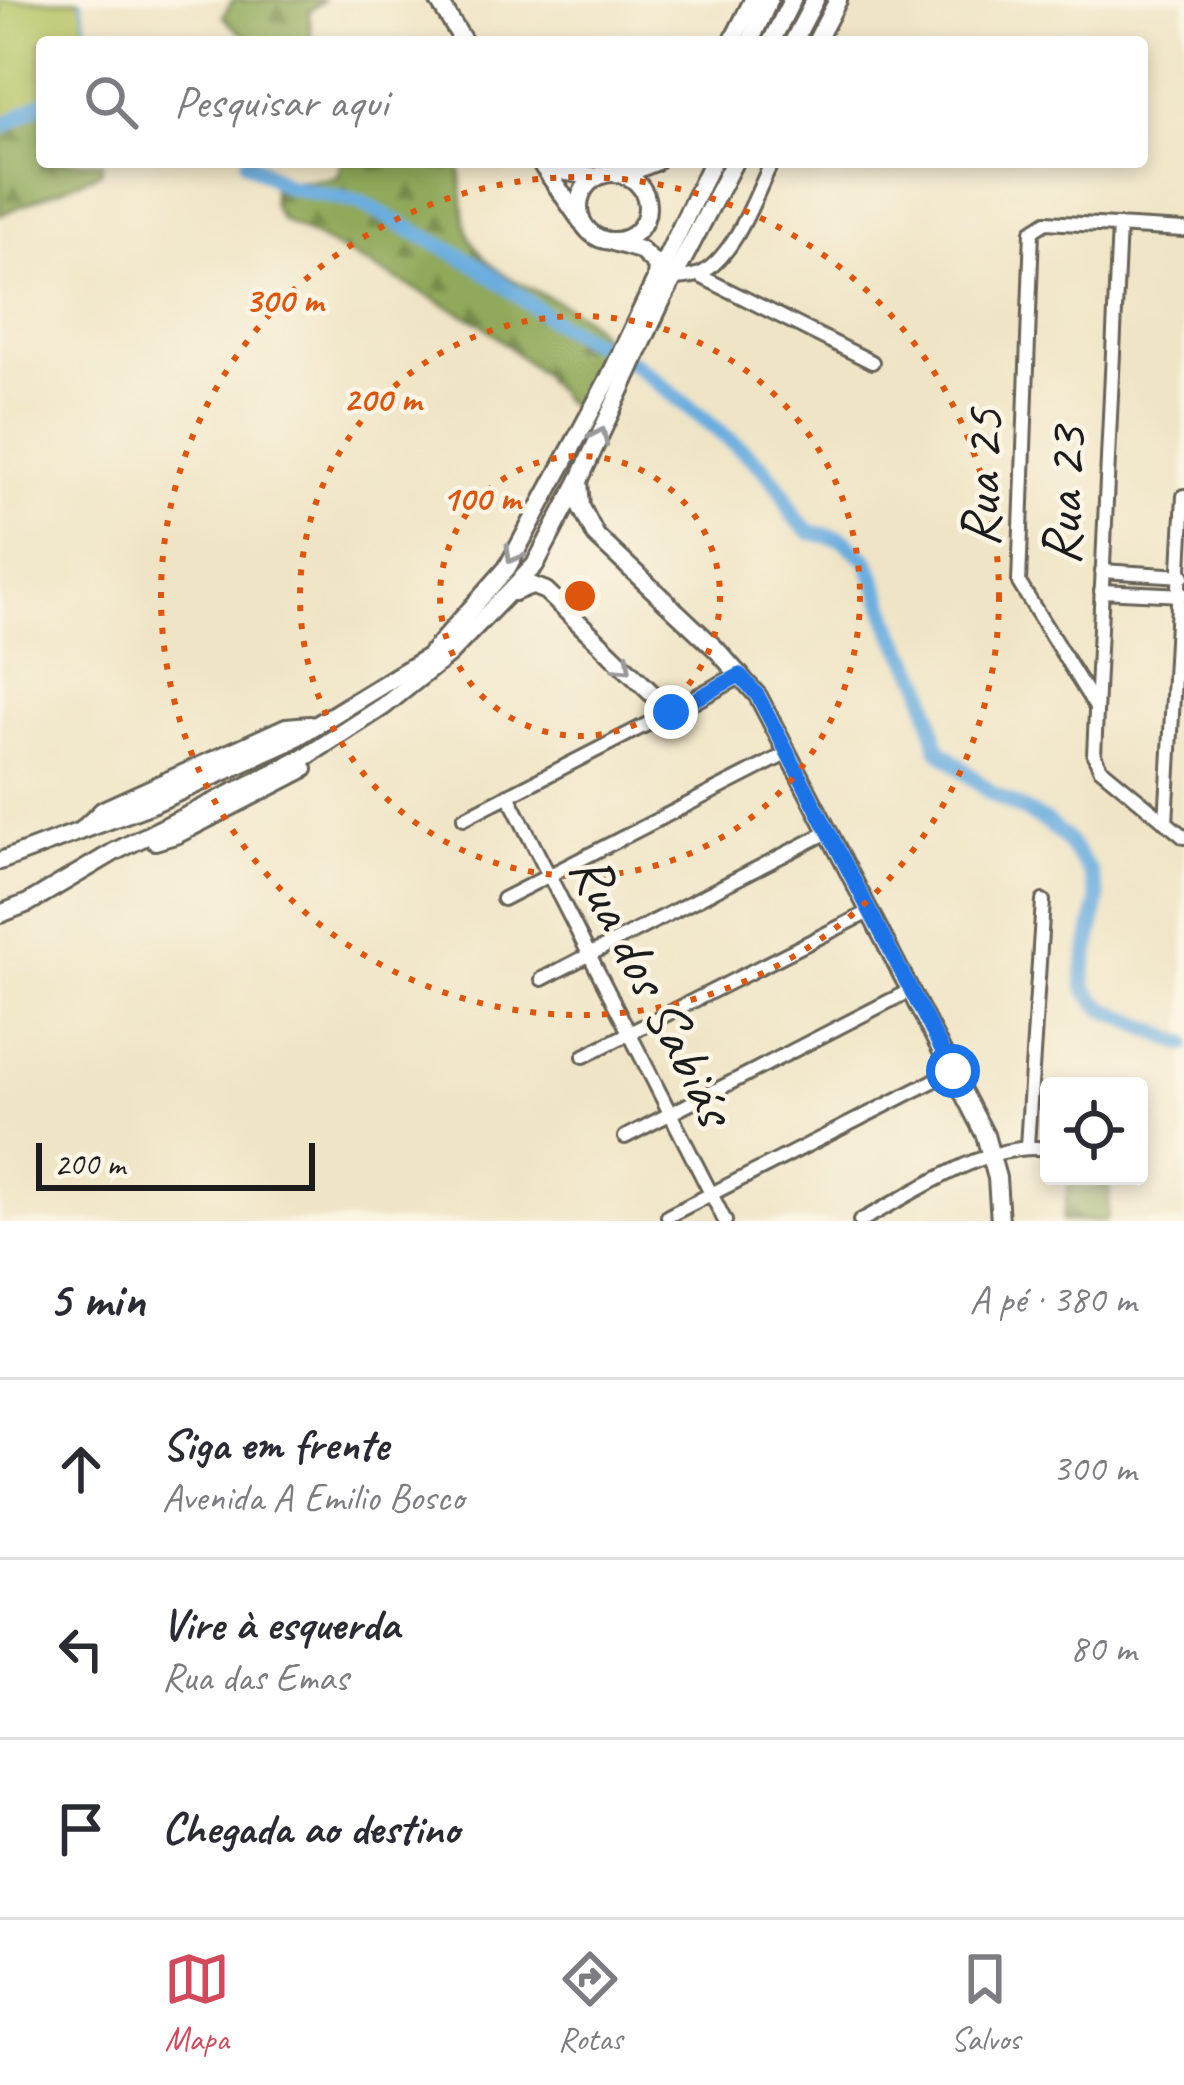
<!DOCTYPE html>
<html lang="pt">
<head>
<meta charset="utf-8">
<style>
  :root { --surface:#fff; --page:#f7f7f7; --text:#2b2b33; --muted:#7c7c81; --line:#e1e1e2; --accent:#d1495b }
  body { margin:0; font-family:Caveat,sans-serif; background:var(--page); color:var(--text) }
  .controls { position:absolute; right:36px; bottom:36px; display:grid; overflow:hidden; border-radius:12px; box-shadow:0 6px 18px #0003 }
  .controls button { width:108px; height:108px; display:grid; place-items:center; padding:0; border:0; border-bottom:3px solid var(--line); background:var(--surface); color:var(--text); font:60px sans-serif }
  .scale { position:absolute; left:36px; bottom:30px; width:279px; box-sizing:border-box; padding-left:12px; border:6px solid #1c1c1c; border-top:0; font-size:33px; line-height:42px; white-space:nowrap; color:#1c1c1c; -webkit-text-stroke:9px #fcf5e5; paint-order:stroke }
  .stop { position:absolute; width:36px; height:36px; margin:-27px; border:9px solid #1a73e8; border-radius:50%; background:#fff }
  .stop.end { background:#1a73e8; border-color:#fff; box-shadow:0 3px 12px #0008 }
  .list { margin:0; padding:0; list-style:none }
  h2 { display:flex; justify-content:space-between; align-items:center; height:156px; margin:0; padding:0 48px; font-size:51px }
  h2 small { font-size:39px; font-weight:400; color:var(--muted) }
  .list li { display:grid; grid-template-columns:78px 1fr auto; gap:36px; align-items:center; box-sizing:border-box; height:180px; padding:0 48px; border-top:3px solid var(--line) }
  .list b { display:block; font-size:45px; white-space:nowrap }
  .list p { margin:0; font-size:39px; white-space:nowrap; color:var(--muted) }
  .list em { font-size:39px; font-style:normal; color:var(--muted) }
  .icon { flex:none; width:66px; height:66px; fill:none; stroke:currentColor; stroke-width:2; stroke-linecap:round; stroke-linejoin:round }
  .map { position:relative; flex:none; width:1184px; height:1221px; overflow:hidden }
  .search { position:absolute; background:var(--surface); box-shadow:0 6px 18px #0003; left:36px; right:36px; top:36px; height:132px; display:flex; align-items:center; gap:30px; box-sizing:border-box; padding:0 42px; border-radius:12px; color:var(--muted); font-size:45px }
  .sheet { height:696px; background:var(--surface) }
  nav { display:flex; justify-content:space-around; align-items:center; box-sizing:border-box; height:168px; border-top:3px solid var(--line); background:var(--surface); font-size:33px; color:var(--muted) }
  nav a { display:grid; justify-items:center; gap:6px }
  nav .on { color:var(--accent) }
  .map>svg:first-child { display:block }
  .forest { fill:url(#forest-firs); stroke:#56623b; stroke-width:3 }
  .park { fill:#b6c365; stroke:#697040; stroke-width:3 }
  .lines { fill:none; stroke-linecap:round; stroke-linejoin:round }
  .stream { stroke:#6aaddf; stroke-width:3 }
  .river { stroke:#6aaddf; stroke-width:16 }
  .minor-casing { stroke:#666257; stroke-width:18 }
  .major-casing { stroke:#666257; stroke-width:22 }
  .minor { stroke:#fff; stroke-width:12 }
  .major { stroke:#fff; stroke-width:16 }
  .oneway { stroke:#999 }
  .route { stroke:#1a73e8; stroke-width:15 }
  .ring { fill:none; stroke:#de560d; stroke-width:6; stroke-dasharray:6 12 }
  .labels { text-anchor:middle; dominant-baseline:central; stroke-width:9; stroke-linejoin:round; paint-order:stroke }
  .street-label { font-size:57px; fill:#1c1c1c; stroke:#fcf5e5 }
  .centre { fill:#de560d; stroke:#fcf5e5; stroke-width:6 }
  .ring-label { font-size:36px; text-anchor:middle; font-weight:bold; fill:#de560d; stroke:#fcf5e5; stroke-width:9; stroke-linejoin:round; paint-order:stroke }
</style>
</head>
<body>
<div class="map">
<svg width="1184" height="1221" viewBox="0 0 1184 1221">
  <defs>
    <pattern id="forest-firs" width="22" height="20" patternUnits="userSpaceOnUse" patternTransform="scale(3)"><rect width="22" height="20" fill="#90a95a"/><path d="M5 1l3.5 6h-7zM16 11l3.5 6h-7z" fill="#75894a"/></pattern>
  </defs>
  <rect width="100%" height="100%" fill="#fcf5e5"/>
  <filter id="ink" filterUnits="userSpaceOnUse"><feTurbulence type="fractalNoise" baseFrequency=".00833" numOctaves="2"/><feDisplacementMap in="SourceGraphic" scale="24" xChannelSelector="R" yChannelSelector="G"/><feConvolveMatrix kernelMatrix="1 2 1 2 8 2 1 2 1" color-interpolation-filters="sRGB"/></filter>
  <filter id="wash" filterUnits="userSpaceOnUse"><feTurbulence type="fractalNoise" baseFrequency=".004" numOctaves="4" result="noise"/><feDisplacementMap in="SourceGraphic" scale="48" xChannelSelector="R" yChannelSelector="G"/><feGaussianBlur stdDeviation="2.7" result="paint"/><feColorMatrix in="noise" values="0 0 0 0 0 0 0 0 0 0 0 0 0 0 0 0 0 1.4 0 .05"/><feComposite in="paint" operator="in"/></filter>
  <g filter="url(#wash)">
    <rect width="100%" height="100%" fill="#efe4c5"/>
    <g class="forest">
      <path d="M233 0H323L309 12 312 42C271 42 251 50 223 16Z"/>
      <path d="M0 95 42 96V162H102L101 172 0 215Z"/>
      <path d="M340 162H449L459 166C465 189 460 219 471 239 502 299 588 291 612 354L589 395 586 426 542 375 482 324 281 219 273 205V188C294 176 317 184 339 176Z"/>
      <path d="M1071 1176H1111L1107 1221H1062Z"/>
    </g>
    <path class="park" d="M0 0H81L89 42H42V103L0 128Z"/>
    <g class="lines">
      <path class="stream" d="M81 0 89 42"/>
      <g class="river">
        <path d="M0 128 42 103"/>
        <path d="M248 162 286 186 360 202 477 265 556 323 636 365 761 465 782 491 794 517 810 532 842 539 868 561 894 633 922 682 938 749 991 793 1046 822 1065 838 1090 872 1098 899 1084 972V986L1093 999 1104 1009 1184 1044"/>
      </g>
    </g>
  </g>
  <g filter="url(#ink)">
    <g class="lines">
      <defs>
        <g id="minor">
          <path d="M1119 226 1094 755 1100 768 1184 837"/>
          <path d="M700 276 872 362"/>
          <path d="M675 278C685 277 696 277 704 272 738 250 754 197 772 162"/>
          <path d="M1102 571 1183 576"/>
          <path d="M1101 591 1184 595"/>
          <path d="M1095 706 1019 583 1032 231 1046 222 1184 230"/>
          <path d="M508 795 725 1221"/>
          <path d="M464 818 671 712"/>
          <path d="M1166 823 1184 496"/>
          <path d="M503 899 788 753"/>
          <path d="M542 979 828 832"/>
          <path d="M584 1056 869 912"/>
          <path d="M625 1137 911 990"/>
          <path d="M1027 1146 1043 901"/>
          <path d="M668 1216 953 1071"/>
          <path d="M860 1221C915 1193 987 1140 1049 1149"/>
        </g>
        <g id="major">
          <path d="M438 0 464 42"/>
          <path d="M732 42 753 0"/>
          <path d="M750 42 769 0"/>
          <path d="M771 42 792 0"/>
          <path d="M793 42 815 0"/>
          <path d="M816 42 838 0"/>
          <path d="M540 162 581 221"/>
          <path d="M544 168 597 177"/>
          <circle cx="613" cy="207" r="34"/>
          <path d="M623 175 655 162"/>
          <path d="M613 242 640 250 657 266 656 278"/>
          <path d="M579 481 581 507 596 536 716 649 758 696 985 1135 997 1178 1000 1221"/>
          <path d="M514 592 531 585 546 591 671 712 740 675"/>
          <path d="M85 827 103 810 286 727 310 725"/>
          <path d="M155 841 178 834 304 769"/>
          <path d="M0 861 150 805 287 743 428 657 507 568 609 378 712 162"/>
          <path d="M0 914 28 903 114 852 307 756 384 706 448 655 535 565 579 481 662 300 734 162"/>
        </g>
      </defs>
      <use href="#minor" class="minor-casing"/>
      <use href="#major" class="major-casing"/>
      <use href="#minor" class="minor"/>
      <use href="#major" class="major"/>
    </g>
    <defs><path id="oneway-chevron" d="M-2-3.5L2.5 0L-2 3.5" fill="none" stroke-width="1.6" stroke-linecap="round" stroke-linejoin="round" transform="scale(3)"/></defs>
    <g class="oneway">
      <use href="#oneway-chevron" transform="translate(600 436) rotate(-65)"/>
      <use href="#oneway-chevron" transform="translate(513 555) rotate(120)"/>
      <use href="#oneway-chevron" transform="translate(624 666) rotate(44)"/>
    </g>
  </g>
  <g class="lines" filter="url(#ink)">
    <path class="route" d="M671 712 740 675 758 696 953 1071"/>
  </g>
  <g class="ring">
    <circle cx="580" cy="596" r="140"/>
    <circle cx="580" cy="596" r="280"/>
    <circle cx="580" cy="596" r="419"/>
  </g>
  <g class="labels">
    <g class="street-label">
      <text transform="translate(981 478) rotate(-88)">Rua 25</text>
      <text transform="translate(1063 496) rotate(-87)">Rua 23</text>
      <text transform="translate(653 989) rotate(63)">Rua dos Sabiás</text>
    </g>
  </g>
  <circle cx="580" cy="596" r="18" class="centre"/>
  <g class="ring-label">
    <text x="284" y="312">300 m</text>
    <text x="382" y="411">200 m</text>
    <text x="481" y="510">100 m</text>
  </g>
</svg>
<div class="controls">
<button><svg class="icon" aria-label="locate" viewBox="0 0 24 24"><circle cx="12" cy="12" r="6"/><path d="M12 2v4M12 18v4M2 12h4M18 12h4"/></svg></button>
</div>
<div class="scale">200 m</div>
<div class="stop" style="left:953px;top:1071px"></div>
<div class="stop end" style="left:671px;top:712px"></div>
<div class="search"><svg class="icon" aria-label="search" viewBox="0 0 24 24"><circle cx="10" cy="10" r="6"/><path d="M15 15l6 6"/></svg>Pesquisar aqui</div>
</div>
<section class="sheet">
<h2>5 min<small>A pé · 380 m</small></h2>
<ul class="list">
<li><svg class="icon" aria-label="ahead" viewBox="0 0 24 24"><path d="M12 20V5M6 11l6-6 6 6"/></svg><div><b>Siga em frente</b><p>Avenida A Emilio Bosco</p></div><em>300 m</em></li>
<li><svg class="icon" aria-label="left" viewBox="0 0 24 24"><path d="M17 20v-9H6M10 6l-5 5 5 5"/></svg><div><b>Vire à esquerda</b><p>Rua das Emas</p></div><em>80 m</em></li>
<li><svg class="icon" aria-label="arrive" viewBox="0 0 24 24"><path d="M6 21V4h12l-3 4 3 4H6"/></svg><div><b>Chegada ao destino</b></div></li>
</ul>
</section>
<nav>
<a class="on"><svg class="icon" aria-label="map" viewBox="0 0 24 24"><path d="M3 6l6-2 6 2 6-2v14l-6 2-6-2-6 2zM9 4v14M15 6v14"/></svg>Mapa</a>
<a><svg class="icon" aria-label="directions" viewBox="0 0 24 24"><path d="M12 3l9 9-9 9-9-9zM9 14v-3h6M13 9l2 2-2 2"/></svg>Rotas</a>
<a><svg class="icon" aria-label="saved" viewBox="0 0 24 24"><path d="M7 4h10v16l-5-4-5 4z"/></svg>Salvos</a>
</nav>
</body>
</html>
